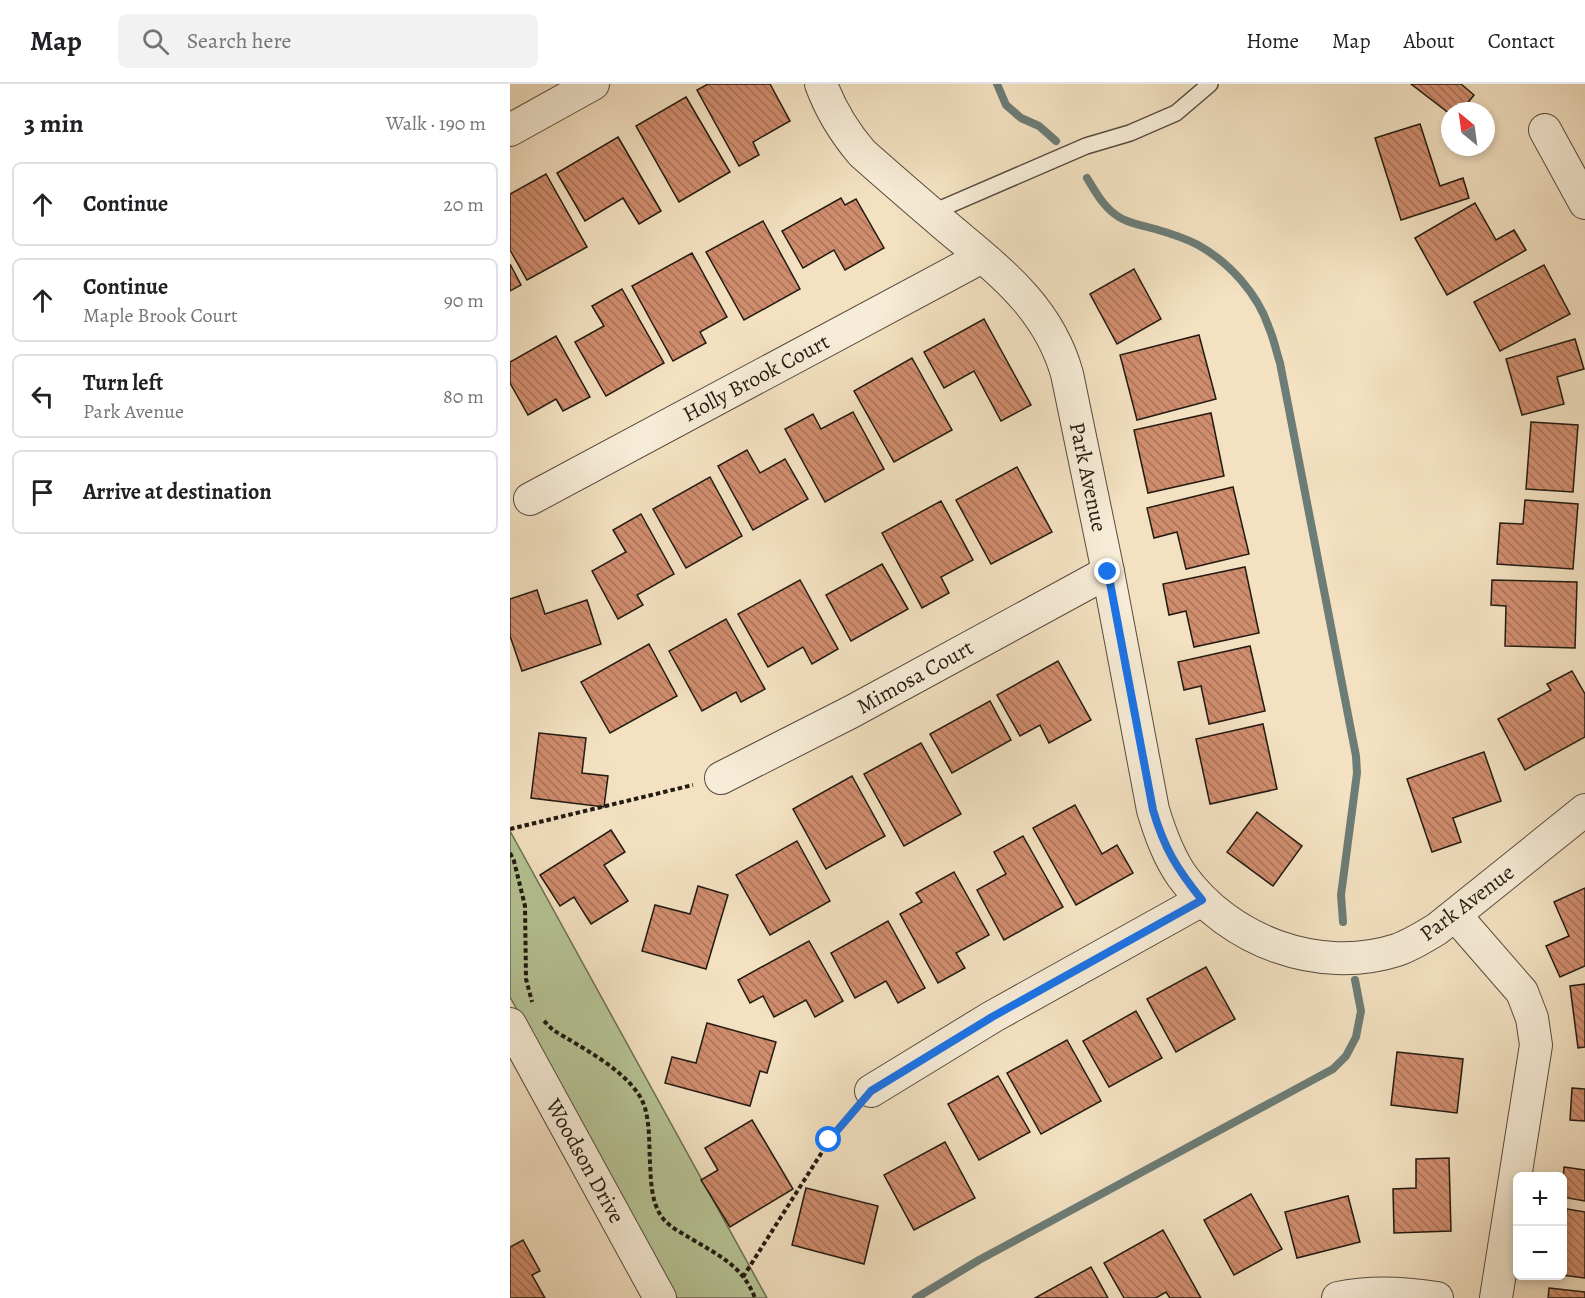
<!DOCTYPE html>
<html lang="en">
<head>
<meta charset="utf-8">
<style>
  :root { --surface:#fff; --page:#f2f2f2; --text:#202124; --muted:#757577; --line:#e0e0e0 }
  body { margin:0; font-family:Alegreya,serif; background:var(--page); color:var(--text) }
  .controls { position:absolute; right:18px; bottom:18px; display:grid; overflow:hidden; border-radius:9px; box-shadow:0 3px 9px #0003 }
  .controls button { width:54px; height:54px; display:grid; place-items:center; padding:0; border:0; border-bottom:2px solid var(--line); background:var(--surface); color:var(--text); font:30px sans-serif }
  .compass { position:absolute; left:931px; top:18px; width:54px; height:54px; border-radius:50%; background:var(--surface); box-shadow:0 3px 9px #0003; rotate:331deg }
  .stop { position:absolute; width:18px; height:18px; margin:-14px; border:4px solid #1a73e8; border-radius:50%; background:#fff }
  .stop.end { background:#1a73e8; border-color:#fff; box-shadow:0 2px 6px #0008 }
  .list { margin:0; padding:0; list-style:none }
  h2 { display:flex; justify-content:space-between; align-items:center; height:78px; margin:0; padding:0 24px; font-size:26px }
  h2 small { font-size:20px; font-weight:400; color:var(--muted) }
  .list li { display:grid; grid-template-columns:39px 1fr auto; gap:18px; align-items:center; box-sizing:border-box; height:84px; margin:0 12px 12px; padding:0 12px; border:2px solid var(--line); border-radius:9px }
  .list b { display:block; font-size:22px; white-space:nowrap }
  .list p { margin:0; font-size:20px; white-space:nowrap; color:var(--muted) }
  .list em { font-size:20px; font-style:normal; color:var(--muted) }
  .icon { flex:none; width:33px; height:33px; fill:none; stroke:currentColor; stroke-width:2; stroke-linecap:round; stroke-linejoin:round }
  .map { position:relative; flex:none; width:1075px; height:1214px; overflow:hidden }
  header { display:flex; align-items:center; gap:36px; box-sizing:border-box; height:84px; padding:0 30px; background:var(--surface); border-bottom:2px solid var(--line) }
  header strong { font-size:28px }
  nav { display:flex; gap:33px; margin-inline-start:auto; font-size:21px }
  .search { width:420px; height:54px; background:var(--page); display:flex; align-items:center; gap:15px; box-sizing:border-box; padding:0 21px; border-radius:9px; color:var(--muted); font-size:22px }
  main { display:flex }
  aside { flex:1; background:var(--surface) }
  .map>svg:first-child { display:block }
  .green { fill:#b6c496; stroke:#6c7054; stroke-width:1.5 }
  .lines { fill:none; stroke-linecap:round; stroke-linejoin:round }
  .stream { stroke:#6c7c76; stroke-width:8 }
  .building { fill:url(#building-back-hatch); stroke:#231b12; stroke-width:1.5 }
  .lane-casing { stroke:#574c3e; stroke-width:18 }
  .street-casing { stroke:#574c3e; stroke-width:34 }
  .path { stroke:#231b12; stroke-width:4; stroke-dasharray:4.5 3; stroke-linecap:butt }
  .lane { stroke:#f7ecd7; stroke-width:15 }
  .street { stroke:#f7ecd7; stroke-width:32 }
  .route { stroke:#1a73e8; stroke-width:8 }
  .labels { text-anchor:middle; dominant-baseline:central; stroke-width:6; stroke-linejoin:round; paint-order:stroke }
  .street-label { font-size:22px; fill:#231b12; stroke:#f7ecd7 }
</style>
</head>
<body>
<header>
<strong>Map</strong>
<div class="search"><svg class="icon" aria-label="search" viewBox="0 0 24 24"><circle cx="10" cy="10" r="6"/><path d="M15 15l6 6"/></svg>Search here</div>
<nav><a>Home</a><a>Map</a><a>About</a><a>Contact</a></nav>
</header>
<main>
<aside>
<h2>3 min<small>Walk · 190 m</small></h2>
<ul class="list">
<li><svg class="icon" aria-label="ahead" viewBox="0 0 24 24"><path d="M12 20V5M6 11l6-6 6 6"/></svg><div><b>Continue</b></div><em>20 m</em></li>
<li><svg class="icon" aria-label="ahead" viewBox="0 0 24 24"><path d="M12 20V5M6 11l6-6 6 6"/></svg><div><b>Continue</b><p>Maple Brook Court</p></div><em>90 m</em></li>
<li><svg class="icon" aria-label="left" viewBox="0 0 24 24"><path d="M17 20v-9H6M10 6l-5 5 5 5"/></svg><div><b>Turn left</b><p>Park Avenue</p></div><em>80 m</em></li>
<li><svg class="icon" aria-label="arrive" viewBox="0 0 24 24"><path d="M6 21V4h12l-3 4 3 4H6"/></svg><div><b>Arrive at destination</b></div></li>
</ul>
</aside>
<div class="map">
<svg width="1075" height="1214" viewBox="0 0 1075 1214">
  <defs>
    <pattern id="building-back-hatch" width="6" height="6" patternUnits="userSpaceOnUse" patternTransform="scale(1.5)"><rect width="6" height="6" fill="#d08d6e"/><path d="M-1 5l2 2M0 0l6 6M5-1l2 2" fill="none" stroke="#a87259"/></pattern>
  </defs>
  <rect width="100%" height="100%" fill="#f3e1c1"/>
  <filter id="stains"><feTurbulence type="fractalNoise" baseFrequency=".00333" numOctaves="4"/><feColorMatrix values="0 0 0 0 .2 0 0 0 0 .09 0 0 0 0 .02 0 0 0 .5 -.17"/></filter>
  <radialGradient id="worn" r=".72"><stop offset=".6" stop-color="#630" stop-opacity="0"/><stop offset="1" stop-color="#630" stop-opacity=".3"/></radialGradient>
  <path class="green" d="M0 747 257 1214H165L0 913Z"/>
  <g class="lines">
    <g class="stream">
      <path d="M487 0 496 21 511 34 529 42 546 57"/>
      <path d="M577 94C585 107 593 122 606 131 616 139 632 141 645 145 659 149 675 154 688 161 719 178 748 210 759 244 764 255 766 267 770 279L846 672 847 689 831 811 833 838"/>
      <path d="M406 1214 469 1176 823 985 836 972 846 953 851 927 845 896"/>
    </g>
  </g>
  <g class="building">
    <path d="M198 0H260L280 37 243 58 249 71 229 82 187 6Z"/>
    <path d="M901 0H951L964 11 951 27H940V30Z"/>
    <path d="M176 13 220 88 169 118 126 42Z"/>
    <path d="M910 40 930 102 953 94 959 114 891 136 865 54Z"/>
    <path d="M108 53 151 127 129 140 113 114 75 137 47 89Z"/>
    <path d="M36 90 77 163 17 196 0 166V110Z"/>
    <path d="M331 114 335 121 346 115 374 164 335 186 324 166 293 184 272 147Z"/>
    <path d="M965 119 986 156 1004 146 1016 166 937 211 905 154Z"/>
    <path d="M253 137 290 205 234 236 196 168Z"/>
    <path d="M182 169 217 233 190 248 196 259 163 277 122 202Z"/>
    <path d="M0 180 11 201 0 207Z"/>
    <path d="M1034 181 1060 230 990 267 964 218Z"/>
    <path d="M624 185 651 235 607 260 580 210Z"/>
    <path d="M112 205 154 279 96 312 65 258 94 242 82 222Z"/>
    <path d="M474 235 521 321 491 337 464 287 434 304 414 268Z"/>
    <path d="M689 251 706 315 627 336 610 271Z"/>
    <path d="M46 252 80 313 53 327 46 315 18 331 0 299V278Z"/>
    <path d="M1065 255 1074 285 1047 293 1054 320 1012 331 996 275Z"/>
    <path d="M402 274 442 346 384 378 344 307Z"/>
    <path d="M343 328 374 385 315 418 275 345 303 330 311 345Z"/>
    <path d="M701 329 714 392 638 409 624 346Z"/>
    <path d="M1021 338 1068 341 1063 408 1016 405Z"/>
    <path d="M237 366 250 389 275 375 298 415 243 446 208 382Z"/>
    <path d="M507 383 542 448 481 480 446 416Z"/>
    <path d="M200 393 232 452 176 484 143 425Z"/>
    <path d="M723 403 739 470 676 485 667 448 644 454 637 424Z"/>
    <path d="M1015 416 1068 420 1063 485 987 480 990 439 1013 440Z"/>
    <path d="M431 417 463 476 431 493 439 509 412 524 372 449Z"/>
    <path d="M131 430 164 490 127 511 133 521 108 535 82 487 116 468 103 446Z"/>
    <path d="M372 480 398 525 341 557 316 511Z"/>
    <path d="M735 483 749 549 684 563 676 527 659 531 653 500Z"/>
    <path d="M290 496 328 565 302 580 293 563 258 583 228 530Z"/>
    <path d="M982 496 1067 498 1065 564 995 562 996 522 981 521Z"/>
    <path d="M27 506 35 530 77 516 91 560 12 587 0 552V515Z"/>
    <path d="M216 535 255 605 231 618 226 608 192 627 159 567Z"/>
    <path d="M139 560 167 612 100 649 71 598Z"/>
    <path d="M740 562 755 627 699 640 691 602 674 606 668 578Z"/>
    <path d="M548 577 581 636 539 659 530 641 510 652 487 611Z"/>
    <path d="M1062 587 1075 610V653L1015 686 988 635 1041 606 1037 600Z"/>
    <path d="M480 617 501 656 442 689 420 650Z"/>
    <path d="M753 640 767 705 700 720 686 655Z"/>
    <path d="M29 649 76 654 72 689 98 692 94 723 21 714Z"/>
    <path d="M411 659 451 730 394 762 354 690Z"/>
    <path d="M974 668 991 717 943 734 951 758 922 768 897 695Z"/>
    <path d="M342 692 375 752 316 785 283 725Z"/>
    <path d="M565 721 592 770 607 761 623 789 566 821 523 744Z"/>
    <path d="M747 728 792 762 763 802 717 768Z"/>
    <path d="M101 746 115 768 94 781 118 817 81 840 64 813 50 822 30 791Z"/>
    <path d="M513 752 553 823 494 856 467 806 496 790 484 768Z"/>
    <path d="M287 757 320 817 260 851 226 791Z"/>
    <path d="M444 788 479 851 446 869 455 884 428 899 390 830 412 818 406 809Z"/>
    <path d="M188 802 218 811 196 885 132 867 145 821 180 830Z"/>
    <path d="M1075 804V882L1050 893 1036 862 1059 852 1044 818Z"/>
    <path d="M378 837 415 904 388 919 376 897 345 914 321 869Z"/>
    <path d="M299 857 333 917 305 933 296 916 264 933 253 912 240 919 228 896Z"/>
    <path d="M696 883 725 935 666 968 637 915Z"/>
    <path d="M1075 900V963L1068 964 1060 902Z"/>
    <path d="M626 927 652 974 599 1003 573 957Z"/>
    <path d="M197 939 266 958 257 989 250 987 240 1022 155 999 162 973 186 979Z"/>
    <path d="M557 956 591 1017 531 1050 497 989Z"/>
    <path d="M887 968 953 975 947 1029 881 1021Z"/>
    <path d="M488 992 520 1048 469 1076 438 1020Z"/>
    <path d="M1062 1004 1075 1005V1037L1060 1036Z"/>
    <path d="M242 1036 283 1105 220 1143 191 1096 208 1086 195 1064Z"/>
    <path d="M435 1058 465 1114 404 1146 374 1091Z"/>
    <path d="M939 1074 941 1147 884 1149 883 1105 906 1104V1075Z"/>
    <path d="M1054 1083 1075 1086V1117L1052 1113Z"/>
    <path d="M296 1104 368 1122 354 1180 282 1161Z"/>
    <path d="M741 1110 772 1165 724 1191 694 1136Z"/>
    <path d="M838 1112 850 1158 787 1174 775 1128Z"/>
    <path d="M1057 1125 1075 1128V1194L1052 1191V1158Z"/>
    <path d="M653 1146 691 1214H660L656 1208 646 1214H614L594 1179Z"/>
    <path d="M13 1156 30 1187 22 1191 35 1214H0V1163Z"/>
    <path d="M581 1183 598 1214H525Z"/>
    <path d="M1039 1204 1075 1208V1214H1038Z"/>
  </g>
  <g class="lines">
    <defs>
      <path id="lane" d="M421 129 576 62 620 49 666 29 700 0"/>
      <g id="street">
        <path d="M311 0C321 27 334 48 352 69 380 94 408 118 436 142 488 186 538 222 557 290L598 488 643 726C650 749 658 772 672 792 719 857 809 891 887 866 901 861 914 853 927 845L1075 726"/>
        <path d="M0 46 83 0"/>
        <path d="M1035 46 1075 119"/>
        <path d="M20 415 472 173"/>
        <path d="M211 694 341 628 598 488"/>
        <path d="M945 831 1012 908 1022 934 1026 961 986 1214"/>
        <path d="M0 940 150 1214"/>
        <path d="M361 1007 482 933 692 816"/>
        <path d="M828 1214C860 1207 895 1209 927 1214"/>
      </g>
    </defs>
    <use href="#lane" class="lane-casing"/>
    <use href="#street" class="street-casing"/>
    <g class="path">
      <path d="M0 745 183 701"/>
      <path d="M0 769 4 777 15 822 16 895 22 918"/>
      <path d="M34 937 43 946C72 964 125 990 135 1024 140 1042 139 1061 140 1079 141 1097 141 1116 151 1132 158 1142 170 1148 180 1154 208 1171 233 1182 245 1214"/>
      <path d="M233 1193 319 1057 342 1029"/>
    </g>
    <use href="#lane" class="lane"/>
    <use href="#street" class="street"/>
  </g>
  <g class="lines">
    <path class="route" d="M319 1056 361 1007 482 933 692 816C667 785 654 764 643 726L598 488"/>
  </g>
  <g class="labels">
    <g class="street-label">
      <text transform="translate(246 294) rotate(-28)">Holly Brook Court</text>
      <text transform="translate(578 393) rotate(78)">Park Avenue</text>
      <text transform="translate(405 593) rotate(-29)">Mimosa Court</text>
      <text transform="translate(957 819) rotate(-37)">Park Avenue</text>
      <text transform="translate(75 1077) rotate(61)">Woodson Drive</text>
    </g>
  </g>
  <rect width="100%" height="100%" filter="url(#stains)"/>
  <rect width="100%" height="100%" fill="url(#worn)"/>
</svg>
<div class="controls">
<button>+</button>
<button>−</button>
</div>
<svg class="compass" viewBox="-18 -18 36 36"><path d="M0-13l5 13h-10z" fill="#e53935"/><path d="M0 13l5-13h-10z" fill="#757577"/></svg>
<div class="stop" style="left:319px;top:1056px"></div>
<div class="stop end" style="left:598px;top:488px"></div>
</div>
</main>
</body>
</html>
